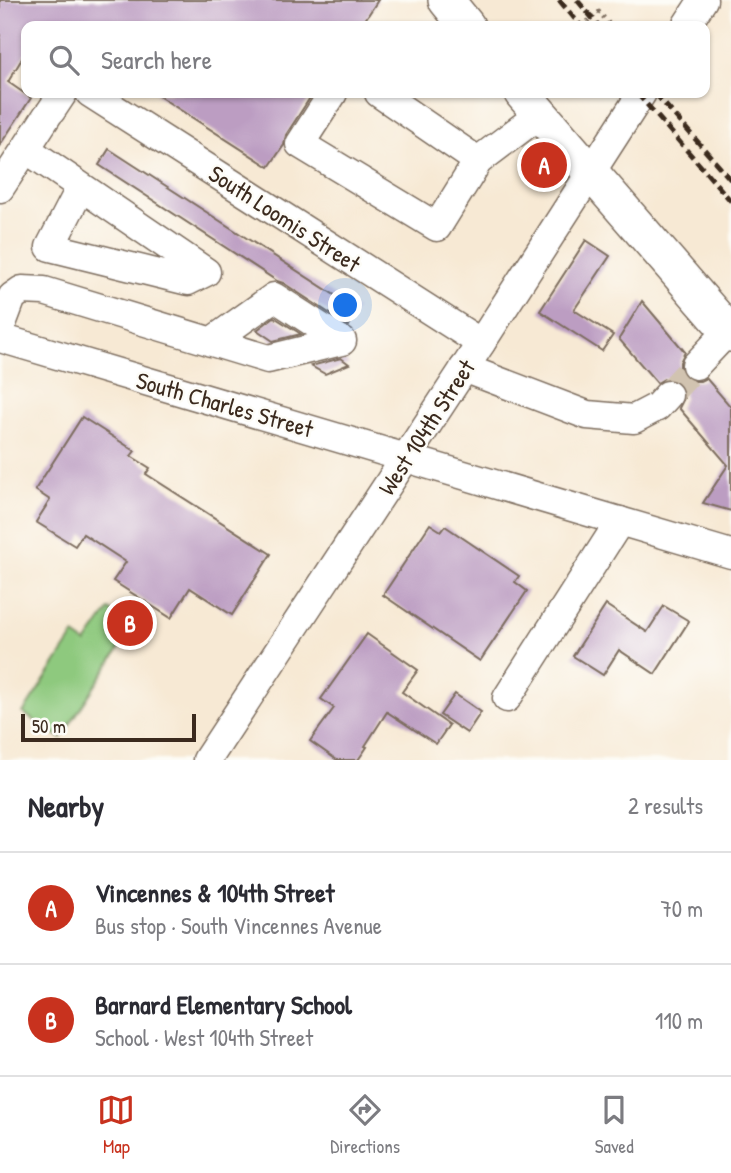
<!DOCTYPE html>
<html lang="en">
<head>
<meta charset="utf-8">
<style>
  :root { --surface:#fff; --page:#f7f7f7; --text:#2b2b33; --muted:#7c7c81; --line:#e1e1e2; --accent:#c8321e }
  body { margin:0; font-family:"Patrick Hand",sans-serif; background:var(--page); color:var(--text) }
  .scale { position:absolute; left:21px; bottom:18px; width:175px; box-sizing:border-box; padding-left:7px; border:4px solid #3b2a1e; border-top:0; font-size:19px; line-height:24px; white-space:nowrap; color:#3b2a1e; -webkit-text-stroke:5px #fdfcf7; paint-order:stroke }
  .you { position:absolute; left:346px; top:306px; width:24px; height:24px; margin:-18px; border:5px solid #fff; border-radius:50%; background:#1a73e8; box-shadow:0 0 0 10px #1a73e833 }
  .badge { display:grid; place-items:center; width:46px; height:46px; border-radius:50%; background:var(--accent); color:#fff; font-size:23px; font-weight:700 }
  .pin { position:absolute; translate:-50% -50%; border:4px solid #fff; box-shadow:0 2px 7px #0006 }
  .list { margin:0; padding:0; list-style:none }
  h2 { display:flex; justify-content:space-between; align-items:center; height:91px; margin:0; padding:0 28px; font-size:30px }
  h2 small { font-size:23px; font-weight:400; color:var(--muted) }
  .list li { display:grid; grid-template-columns:46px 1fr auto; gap:21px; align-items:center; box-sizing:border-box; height:112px; padding:0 28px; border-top:2px solid var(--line) }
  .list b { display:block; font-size:26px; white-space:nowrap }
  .list p { margin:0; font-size:23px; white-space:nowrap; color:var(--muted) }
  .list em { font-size:23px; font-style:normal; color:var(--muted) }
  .icon { flex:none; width:38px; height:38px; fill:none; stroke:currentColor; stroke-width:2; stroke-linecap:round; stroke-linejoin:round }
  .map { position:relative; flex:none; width:731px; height:760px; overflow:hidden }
  .search { position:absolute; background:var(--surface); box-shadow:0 2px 5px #0004; left:21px; right:21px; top:21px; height:77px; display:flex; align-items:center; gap:18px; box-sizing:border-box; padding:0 24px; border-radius:14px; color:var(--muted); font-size:26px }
  .sheet { height:315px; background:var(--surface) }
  nav { display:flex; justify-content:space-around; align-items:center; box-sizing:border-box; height:98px; border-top:2px solid var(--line); background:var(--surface); font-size:19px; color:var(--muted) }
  nav a { display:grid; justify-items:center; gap:4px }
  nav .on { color:var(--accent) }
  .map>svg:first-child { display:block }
  .green { fill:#8ec97e; stroke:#647a4e; stroke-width:2 }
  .building { fill:#bc9dc2 }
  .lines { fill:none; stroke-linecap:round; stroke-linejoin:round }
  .minor-tunnel { stroke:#d1c3b0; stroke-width:28; stroke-dasharray:28 14; stroke-linecap:butt }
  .minor-casing { stroke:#7d6d5e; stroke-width:31 }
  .major-casing { stroke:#7d6d5e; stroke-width:38 }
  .path { stroke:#7d6d5e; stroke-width:4.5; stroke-dasharray:2 5; stroke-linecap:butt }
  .minor { stroke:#fff; stroke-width:28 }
  .major { stroke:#fff; stroke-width:35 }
  .rail { stroke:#3b2a1e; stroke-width:5; stroke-dasharray:10 5; stroke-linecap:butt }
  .labels { text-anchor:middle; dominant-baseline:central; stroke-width:5; stroke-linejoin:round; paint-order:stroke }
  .street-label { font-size:24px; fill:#3b2a1e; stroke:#fdfcf7 }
</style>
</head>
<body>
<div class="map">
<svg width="731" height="760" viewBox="0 0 731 760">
  <rect width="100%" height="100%" fill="#fdfcf7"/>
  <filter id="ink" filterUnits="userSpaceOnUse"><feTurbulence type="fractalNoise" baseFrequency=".0143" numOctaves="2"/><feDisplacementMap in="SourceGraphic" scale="14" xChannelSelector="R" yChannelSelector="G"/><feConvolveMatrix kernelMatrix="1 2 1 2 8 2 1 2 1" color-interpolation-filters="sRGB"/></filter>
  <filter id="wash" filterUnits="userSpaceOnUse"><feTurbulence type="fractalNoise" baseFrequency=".00686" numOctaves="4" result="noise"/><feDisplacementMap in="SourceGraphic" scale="28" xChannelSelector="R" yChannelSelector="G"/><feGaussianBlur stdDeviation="1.57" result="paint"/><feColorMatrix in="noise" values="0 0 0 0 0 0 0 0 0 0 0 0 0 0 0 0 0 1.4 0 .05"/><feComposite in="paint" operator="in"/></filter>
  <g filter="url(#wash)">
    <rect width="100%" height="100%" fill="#f7e9d4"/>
    <path class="green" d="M109 610 134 626 61 738 23 713 74 635 86 643Z"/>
    <g id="blocks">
      <g class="building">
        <path d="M0 0H378L361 26H26V52L8 82 31 98 0 145Z"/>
        <path d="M154 93H313L286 135 284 145 269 167Z"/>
        <path d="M109 149 356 309 349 326 283 283 277 281 99 165Z"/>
        <path d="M586 240 610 256 574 310 613 335 602 351 540 311Z"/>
        <path d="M642 301 685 352 680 362V369L684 377 693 381H700L706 378 731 407V511L703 503 728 465 679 408 684 398V389L680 383 671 379H664L657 383 619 339Z"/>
        <path d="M274 317 301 334 273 341 257 330Z"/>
        <path d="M341 358 349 364 325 374 311 366Z"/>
        <path d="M82 417 135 451 131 456 150 468 146 474 271 554 232 615 190 588 171 618 113 581 126 562 83 534 75 546 36 522 50 500 35 490Z"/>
        <path d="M430 524 441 531 445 526 519 576 515 582 527 591 480 661 383 595Z"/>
        <path d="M606 605 647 632 664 606 689 621 655 674 619 650 603 675 573 656Z"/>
        <path d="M367 634 418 670 402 692 449 725 436 744 387 712 365 746 367 747 358 760H337L310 741 334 708 321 699Z"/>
        <path d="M455 694 481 712 467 733 440 715Z"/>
      </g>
    </g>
  </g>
  <g filter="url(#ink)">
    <use href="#blocks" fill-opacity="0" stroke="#7d6d5e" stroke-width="2"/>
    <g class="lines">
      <path class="minor-tunnel" d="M668 395 696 365"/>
      <defs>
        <g id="minor">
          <path d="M686 26 703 0"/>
          <path d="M90 93 481 343"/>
          <path d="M333 93 300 144 437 227 478 161 540 114"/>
          <path d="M379 93 478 161"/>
          <path d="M51 111 63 93"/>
          <path d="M26 149 206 272 188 281 50 247 81 187"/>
          <path d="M0 188 47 116"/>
          <path d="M0 329 12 297 22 290 44 291 268 359 342 341 274 297 211 342"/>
          <path d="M0 338 731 554"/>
          <path d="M696 365 728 331"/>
          <path d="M464 368 587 415 634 419 657 407 668 395"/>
          <path d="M507 698 620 521"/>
          <path d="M207 760 481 343 642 93"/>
        </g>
        <g id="major">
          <path d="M446 0 467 26"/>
          <path d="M522 93 731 334"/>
        </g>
      </defs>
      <use href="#minor" class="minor-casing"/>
      <use href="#major" class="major-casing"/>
      <path class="path" d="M582 26 599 12 611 26"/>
      <use href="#minor" class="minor"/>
      <use href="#major" class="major"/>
      <g class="rail">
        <path d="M559 0 581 26"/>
        <path d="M577 0 599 26"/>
        <path d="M637 93 731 201"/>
        <path d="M655 93 731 180"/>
      </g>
    </g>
  </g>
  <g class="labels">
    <g class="street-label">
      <text transform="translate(285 218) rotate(33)">South Loomis Street</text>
      <text transform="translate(225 404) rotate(16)">South Charles Street</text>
      <text transform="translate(426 427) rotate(-57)">West 104th Street</text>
    </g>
  </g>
</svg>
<div class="scale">50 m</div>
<div class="you"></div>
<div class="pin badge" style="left:544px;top:165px">A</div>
<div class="pin badge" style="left:130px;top:623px">B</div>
<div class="search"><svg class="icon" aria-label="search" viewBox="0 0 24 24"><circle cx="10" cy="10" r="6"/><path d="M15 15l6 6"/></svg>Search here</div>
</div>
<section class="sheet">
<h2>Nearby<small>2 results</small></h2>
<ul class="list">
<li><span class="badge">A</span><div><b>Vincennes &amp; 104th Street</b><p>Bus stop · South Vincennes Avenue</p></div><em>70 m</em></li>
<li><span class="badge">B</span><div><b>Barnard Elementary School</b><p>School · West 104th Street</p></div><em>110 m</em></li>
</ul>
</section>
<nav>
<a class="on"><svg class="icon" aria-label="map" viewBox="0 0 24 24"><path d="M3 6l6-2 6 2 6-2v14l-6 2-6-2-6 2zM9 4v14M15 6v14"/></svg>Map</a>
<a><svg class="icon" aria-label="directions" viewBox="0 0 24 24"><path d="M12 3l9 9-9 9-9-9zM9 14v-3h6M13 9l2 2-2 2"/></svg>Directions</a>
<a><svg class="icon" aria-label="saved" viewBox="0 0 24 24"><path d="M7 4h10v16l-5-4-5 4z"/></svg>Saved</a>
</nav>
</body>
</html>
